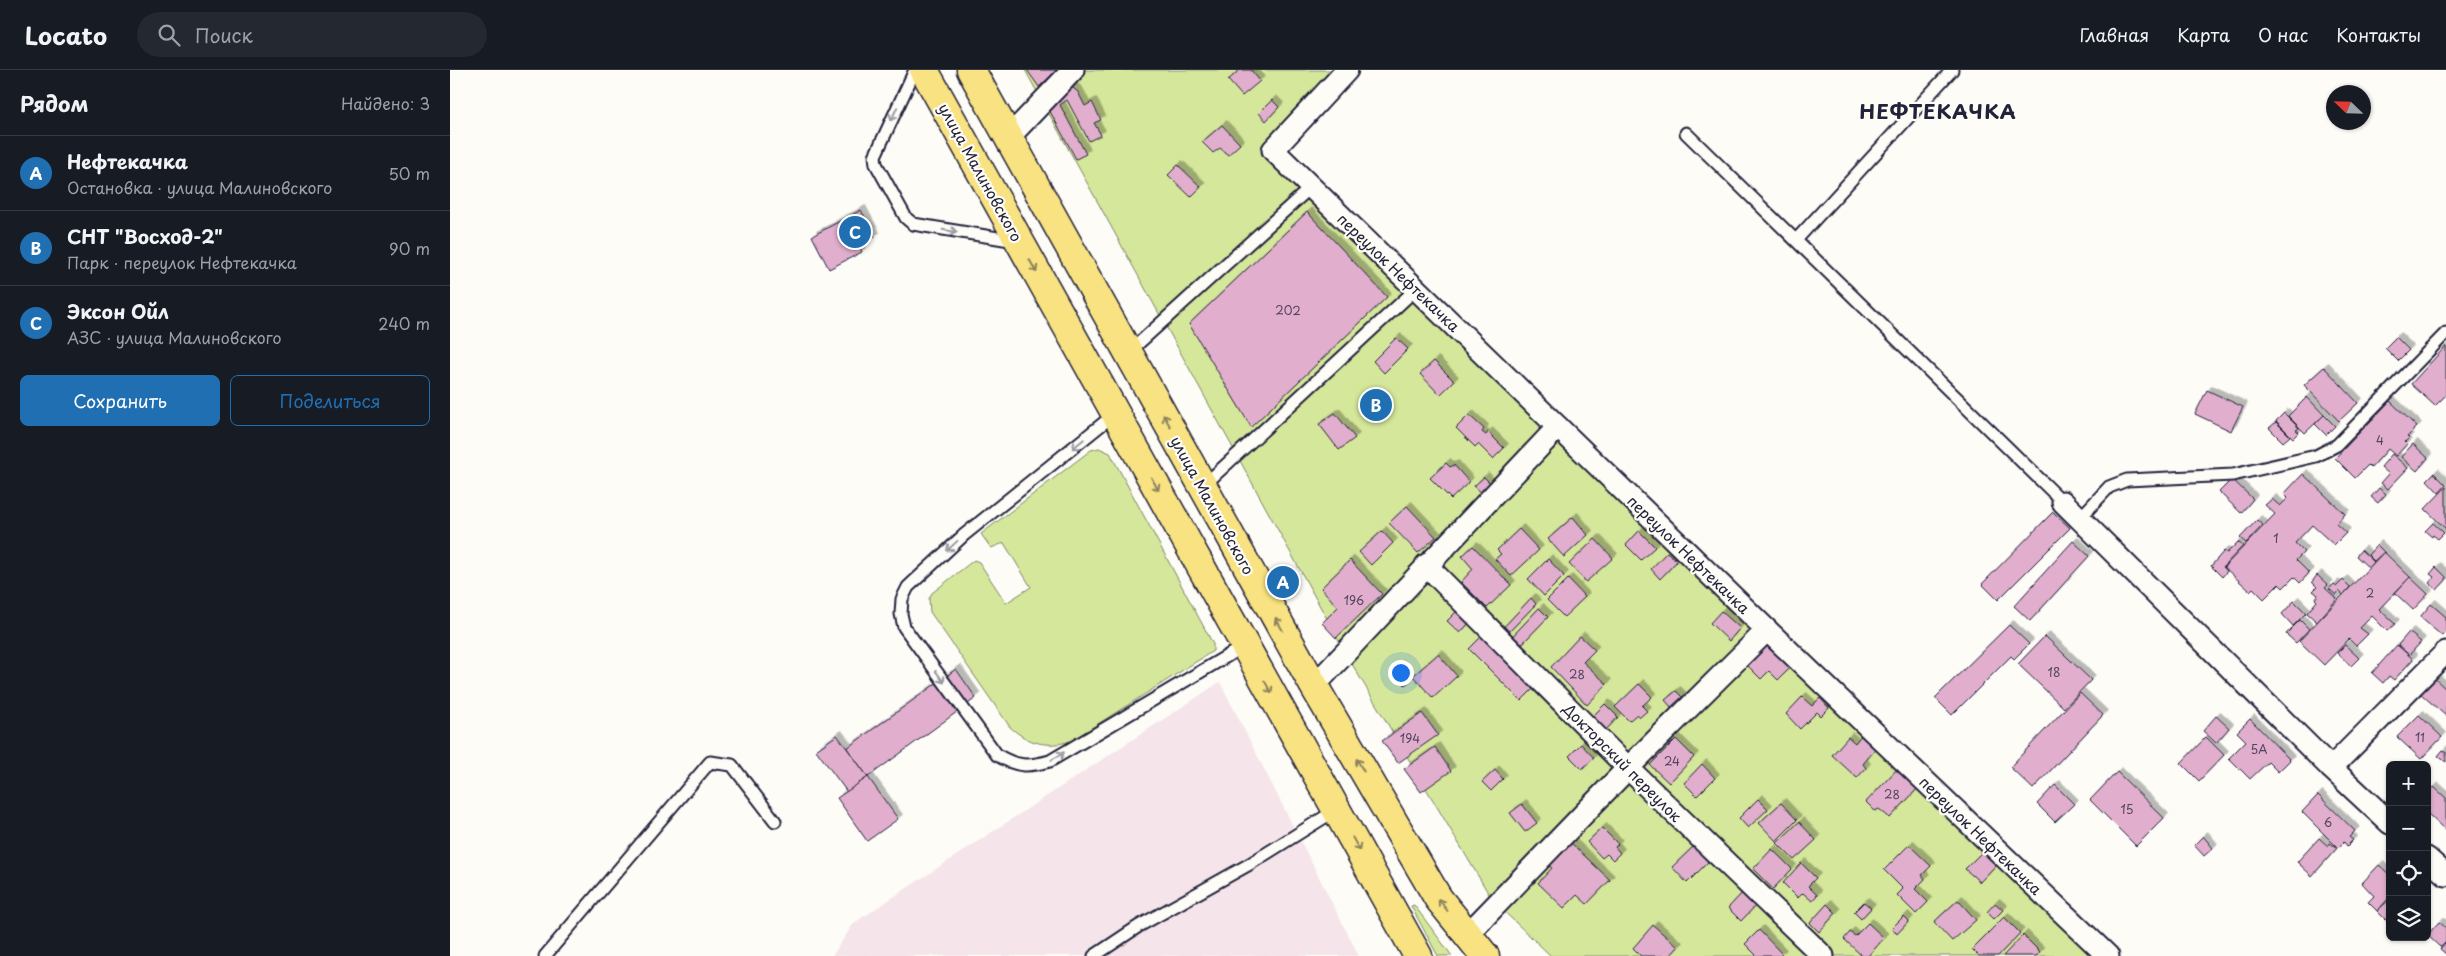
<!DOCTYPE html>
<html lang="ru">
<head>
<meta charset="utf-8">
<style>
  :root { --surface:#171b24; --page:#242831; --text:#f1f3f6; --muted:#9ea1a6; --line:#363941; --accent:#1f6fb2 }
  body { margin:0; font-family:"Playpen Sans",sans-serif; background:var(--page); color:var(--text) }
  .controls { position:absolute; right:15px; bottom:15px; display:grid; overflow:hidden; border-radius:8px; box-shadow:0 1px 4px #0004 }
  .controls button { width:45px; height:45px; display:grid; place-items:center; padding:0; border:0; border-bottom:1px solid var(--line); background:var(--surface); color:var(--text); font:25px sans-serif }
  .compass { position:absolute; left:1876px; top:15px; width:45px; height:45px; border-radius:50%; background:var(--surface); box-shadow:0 1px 4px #0004; rotate:293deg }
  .you { position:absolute; left:950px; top:602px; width:18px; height:18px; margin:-12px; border:4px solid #fff; border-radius:50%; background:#1a73e8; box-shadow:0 0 0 8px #1a73e833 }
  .badge { display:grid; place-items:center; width:32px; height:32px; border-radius:50%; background:var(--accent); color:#fff; font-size:16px; font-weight:700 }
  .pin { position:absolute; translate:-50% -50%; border:2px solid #fff; box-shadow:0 1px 5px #0006 }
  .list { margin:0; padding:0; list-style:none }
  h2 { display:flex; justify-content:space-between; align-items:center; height:65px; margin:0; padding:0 20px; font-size:21px }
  h2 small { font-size:16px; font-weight:400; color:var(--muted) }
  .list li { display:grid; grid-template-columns:32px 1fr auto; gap:15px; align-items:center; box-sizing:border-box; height:75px; padding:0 20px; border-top:1px solid var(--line) }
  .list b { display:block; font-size:19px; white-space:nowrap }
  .list p { margin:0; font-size:16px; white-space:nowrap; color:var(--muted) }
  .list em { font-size:16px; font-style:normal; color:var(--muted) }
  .actions { display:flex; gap:10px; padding:15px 20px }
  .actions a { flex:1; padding:11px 0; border:1px solid var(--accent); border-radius:8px; text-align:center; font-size:18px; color:var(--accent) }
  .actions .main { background:var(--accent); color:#fff }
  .icon { flex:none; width:28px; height:28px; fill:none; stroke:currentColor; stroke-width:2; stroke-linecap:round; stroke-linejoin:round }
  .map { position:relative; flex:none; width:1996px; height:886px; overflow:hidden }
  header { display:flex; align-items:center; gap:30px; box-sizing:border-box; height:70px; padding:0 25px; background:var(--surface); border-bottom:1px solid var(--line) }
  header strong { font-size:24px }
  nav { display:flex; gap:28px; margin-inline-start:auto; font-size:18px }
  .search { width:350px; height:45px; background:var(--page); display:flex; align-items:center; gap:12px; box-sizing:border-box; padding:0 18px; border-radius:28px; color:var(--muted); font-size:19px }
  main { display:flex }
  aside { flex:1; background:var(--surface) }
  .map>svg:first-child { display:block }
  .built { fill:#f5e5ea }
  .green { fill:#d5e79a; stroke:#7c846a }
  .building { fill:#e1afcd; stroke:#22223b; filter:url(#shadow) }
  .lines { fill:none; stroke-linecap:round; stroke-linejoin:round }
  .lane-casing { stroke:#22223b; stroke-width:15 }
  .street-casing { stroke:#22223b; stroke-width:25 }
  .highway-casing { stroke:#22223b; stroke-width:31 }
  .lane { stroke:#fdfcf7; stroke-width:11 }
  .street { stroke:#fdfcf7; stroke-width:21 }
  .highway { stroke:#f8e281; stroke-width:28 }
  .oneway { stroke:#9a9aa2 }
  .oneway2 { stroke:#8d825e }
  .labels { text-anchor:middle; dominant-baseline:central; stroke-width:4.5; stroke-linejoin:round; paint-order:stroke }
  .number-label { font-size:12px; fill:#524560 }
  .street-label { font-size:15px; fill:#22223b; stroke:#fdfcf7 }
  .district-label { font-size:20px; font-weight:bold; letter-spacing:1px; fill:#22223b; stroke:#fdfcf7 }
</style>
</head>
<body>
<header>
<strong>Locato</strong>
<div class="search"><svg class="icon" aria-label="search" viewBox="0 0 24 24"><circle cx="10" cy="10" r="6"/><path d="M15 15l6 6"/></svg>Поиск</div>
<nav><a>Главная</a><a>Карта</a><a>О нас</a><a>Контакты</a></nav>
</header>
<main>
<aside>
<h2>Рядом<small>Найдено: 3</small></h2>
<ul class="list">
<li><span class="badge">A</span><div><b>Нефтекачка</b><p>Остановка · улица Малиновского</p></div><em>50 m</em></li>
<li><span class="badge">B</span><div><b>СНТ &quot;Восход-2&quot;</b><p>Парк · переулок Нефтекачка</p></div><em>90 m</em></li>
<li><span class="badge">C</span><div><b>Эксон Ойл</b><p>АЗС · улица Малиновского</p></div><em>240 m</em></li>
</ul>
<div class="actions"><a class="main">Сохранить</a><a>Поделиться</a></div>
</aside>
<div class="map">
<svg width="1996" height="886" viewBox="0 0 1996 886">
  <defs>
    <filter id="shadow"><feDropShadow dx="4.5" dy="-4.5" stdDeviation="0" flood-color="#0004"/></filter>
  </defs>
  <rect width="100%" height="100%" fill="#fdfcf7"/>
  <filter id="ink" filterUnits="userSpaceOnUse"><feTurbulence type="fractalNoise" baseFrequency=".02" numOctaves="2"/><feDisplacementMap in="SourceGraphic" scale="10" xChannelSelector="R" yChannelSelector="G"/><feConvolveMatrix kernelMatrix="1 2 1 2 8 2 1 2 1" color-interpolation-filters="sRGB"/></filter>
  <g filter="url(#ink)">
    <path class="built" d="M770 612 909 886H382L404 853Z"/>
    <g class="green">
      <path d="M575 0H907L831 80 1661 886H1101L1043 831 899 589Z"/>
      <path d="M649 378 660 383 763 574V581L621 671C597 678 579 674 560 657L480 542 479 529 482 523 524 490 529 492 556 533 581 517 554 473 541 478 531 464 641 380Z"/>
      <path d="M964 835 1002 886H988L961 836Z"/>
    </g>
    <g class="building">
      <path d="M577 0H607L589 17Z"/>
      <path d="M790 0H801L810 11 792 26 778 10Z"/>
      <path d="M618 14 628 22 635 36 642 32 651 50 644 53 651 65 639 71 617 30 610 35 636 84 626 89 597 36Z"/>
      <path d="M822 30 829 37 816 51 809 43Z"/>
      <path d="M772 55 790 74 778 85 770 78 763 83 752 72Z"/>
      <path d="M728 95 751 117 741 127 718 105Z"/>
      <path d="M411 140 425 167 409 175 412 182 379 199 362 166Z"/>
      <path d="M857 142 937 227 801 357 739 254Z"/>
      <path d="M1946 267 1959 280 1948 291 1935 278Z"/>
      <path d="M946 268 958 279 934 303 923 291Z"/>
      <path d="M1996 276V325L1985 336 1961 314Z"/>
      <path d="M984 291 1004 311 990 325 970 304Z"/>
      <path d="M1874 297 1908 333 1889 351 1854 315Z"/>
      <path d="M1757 320 1793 337 1781 361 1745 344Z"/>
      <path d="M1857 327 1874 345 1855 363 1838 346Z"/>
      <path d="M1940 331 1967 357 1957 367 1959 368 1955 372 1957 374 1946 386 1938 379 1921 398 1918 395 1905 408 1885 388Z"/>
      <path d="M885 343 905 368 889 380 869 354Z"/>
      <path d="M1834 343 1849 358 1846 360 1849 362 1843 368 1826 351Z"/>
      <path d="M1019 345 1034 359 1032 362 1036 365 1038 362 1054 378 1043 389 1028 374 1025 377 1006 358Z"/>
      <path d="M1874 345 1885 356 1876 365 1865 354Z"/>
      <path d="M1826 352 1840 366 1833 372 1819 358Z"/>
      <path d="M1963 374 1978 388 1967 401 1951 387Z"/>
      <path d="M1942 384 1958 398 1938 419 1931 413 1939 404 1931 397Z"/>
      <path d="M996 393 1000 397 1004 395 1019 412 1001 429 980 408Z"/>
      <path d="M1984 403 1996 415 1989 423 1977 410Z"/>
      <path d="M1853 404 1895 444 1886 454 1896 463 1884 475 1862 455 1845 473 1854 482 1846 490 1859 503 1850 513 1844 507 1833 518 1829 514 1814 529 1803 518 1800 521 1774 497 1825 444 1815 435 1822 429 1830 436 1838 428 1834 424Z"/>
      <path d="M1034 407 1042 415 1032 425 1024 416Z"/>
      <path d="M1782 409 1803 429 1791 443 1769 422Z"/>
      <path d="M1996 417V459L1975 439Z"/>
      <path d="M1929 418 1936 424 1928 433 1921 427Z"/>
      <path d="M957 436 986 467 968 483 939 453Z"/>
      <path d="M1603 442 1620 458 1548 530 1532 514Z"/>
      <path d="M1123 447 1138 465 1114 487 1098 469Z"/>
      <path d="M1807 450 1813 455 1796 473 1790 468Z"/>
      <path d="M1983 453 1994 463 1988 469 1983 465 1982 467 1975 461Z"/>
      <path d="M1069 459 1089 480 1061 506 1045 489 1051 484 1047 480Z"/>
      <path d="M932 461 943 473 921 495 909 482Z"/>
      <path d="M1189 461 1205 477 1191 490 1176 475Z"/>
      <path d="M1145 469 1163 488 1136 512 1119 494Z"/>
      <path d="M1623 471 1639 486 1580 551 1564 536Z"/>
      <path d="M1788 472 1793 476 1773 497 1777 501 1772 507 1761 496 1774 481 1777 483Z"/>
      <path d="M1927 475 1934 482 1924 491 1918 485Z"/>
      <path d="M1023 476 1061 515 1037 538 1011 512 1023 499 1012 486Z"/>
      <path d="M1911 480 1924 492 1919 498 1906 486Z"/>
      <path d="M1217 482 1227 491 1210 509 1201 499Z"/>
      <path d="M1934 482 1960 507 1929 539 1945 554 1937 561 1922 546 1910 558 1918 564 1906 576 1899 569 1874 595 1849 571Z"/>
      <path d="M1098 489 1114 506 1094 526 1078 509Z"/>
      <path d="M900 490 932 524 886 568 872 553 888 537 871 518Z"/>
      <path d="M1986 497 1996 507V510L1987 520 1979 513 1984 507 1980 504Z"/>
      <path d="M1867 505 1878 515 1875 518 1887 529 1867 552 1857 543 1867 531 1865 529 1868 525 1863 521 1867 517 1862 512Z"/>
      <path d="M1960 507 1978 524 1963 540 1945 523Z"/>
      <path d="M1118 509 1135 527 1114 547 1097 530Z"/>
      <path d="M1893 510 1900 517 1893 525 1889 521 1886 525 1879 519 1884 514 1887 516Z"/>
      <path d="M1081 528 1086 534 1054 567 1049 562Z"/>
      <path d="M1844 531 1856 543 1843 556 1832 544Z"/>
      <path d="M1981 534 1996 547V561L1992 566 1970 547Z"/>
      <path d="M1089 538 1098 547 1067 579 1058 571Z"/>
      <path d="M1009 539 1021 551 1010 563 997 551Z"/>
      <path d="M1271 541 1290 558 1279 571 1260 553Z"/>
      <path d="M1850 550 1859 559 1846 573 1836 564Z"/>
      <path d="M1559 555 1579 574 1564 589 1561 586 1502 645 1485 628Z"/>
      <path d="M1959 562 1971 572 1959 585 1948 575Z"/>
      <path d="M1035 563 1087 615 1071 631 1019 579Z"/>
      <path d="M1130 566 1145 580 1133 592 1157 614 1137 635 1101 597Z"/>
      <path d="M1595 566 1641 610 1614 638 1568 594Z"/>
      <path d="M1316 575 1340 598 1328 610 1319 601 1311 609 1297 595Z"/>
      <path d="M1895 575 1909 588 1901 596 1887 583Z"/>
      <path d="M1947 575 1963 589 1944 610 1939 606 1933 613 1922 603Z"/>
      <path d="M988 584 1007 606 983 628 963 606Z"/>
      <path d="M949 594 962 610 955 615 943 599Z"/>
      <path d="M506 599 526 628 418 707 397 678Z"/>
      <path d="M1985 609 1996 619V646L1971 624Z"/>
      <path d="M1189 614 1202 627 1192 636 1197 641 1190 647 1187 644 1179 651 1165 637Z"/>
      <path d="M1226 621 1232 627 1221 637 1215 630Z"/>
      <path d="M1630 623 1653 645 1583 719 1560 697Z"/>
      <path d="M1352 627 1362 636 1370 628 1379 638 1371 646 1367 642 1350 659 1336 644Z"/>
      <path d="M1155 634 1168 647 1154 662 1140 649Z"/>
      <path d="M972 643 988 665 948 693 932 671Z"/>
      <path d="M1969 645 1992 667 1971 689 1947 667Z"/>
      <path d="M1766 646 1779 658 1766 673 1753 661Z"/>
      <path d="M1800 649 1840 690 1828 702 1818 692 1800 709 1779 688 1796 671 1787 662Z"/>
      <path d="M1412 664 1427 677 1413 694 1416 698 1407 708 1382 685 1398 667 1405 673Z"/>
      <path d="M387 665 418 707 397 722 366 680Z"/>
      <path d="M1756 667 1774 685 1749 711 1731 693Z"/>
      <path d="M1226 669 1244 687 1219 713 1200 695Z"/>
      <path d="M1131 674 1144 688 1132 699 1119 686Z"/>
      <path d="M985 677 1001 701 971 722 954 699Z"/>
      <path d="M1993 680 1996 682V692L1988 686Z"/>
      <path d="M1252 694 1265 708 1247 726 1234 713Z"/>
      <path d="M1449 697 1469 717 1440 748 1429 739 1425 741 1416 732Z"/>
      <path d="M1045 700 1053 709 1041 721 1032 712Z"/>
      <path d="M1667 702 1714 748 1686 776 1640 730Z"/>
      <path d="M418 707 448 749 417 771 387 728Z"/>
      <path d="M1605 715 1624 734 1605 752 1587 734Z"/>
      <path d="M1984 717 1996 728V761L1977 743V724Z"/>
      <path d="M1868 725 1905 761 1899 767 1903 770 1897 776 1894 772 1888 778 1852 742Z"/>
      <path d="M1308 729 1318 739 1298 758 1289 748Z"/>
      <path d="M1331 733 1347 750 1326 771 1309 753Z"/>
      <path d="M1072 734 1087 753 1075 762 1060 743Z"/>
      <path d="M1349 752 1366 770 1344 790 1327 773Z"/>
      <path d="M1152 758 1168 774 1165 777 1170 783 1163 790 1157 784 1152 788 1137 772Z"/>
      <path d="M1753 766 1763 778 1754 786 1744 775Z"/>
      <path d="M1869 768 1878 776 1880 773 1887 778 1862 806 1847 792Z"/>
      <path d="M1119 771 1160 810 1137 834 1127 825 1114 838 1088 813 1102 798 1097 793Z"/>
      <path d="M1459 775 1481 796 1472 805 1475 809 1465 819 1478 832 1466 844 1447 825 1453 819 1434 800Z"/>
      <path d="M1243 777 1258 792 1237 813 1222 797Z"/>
      <path d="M1322 779 1342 799 1323 819 1303 799Z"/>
      <path d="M1534 780 1547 794 1530 812 1515 799Z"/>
      <path d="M1351 793 1366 808 1358 816 1367 825 1362 831 1353 823 1348 828 1333 813Z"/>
      <path d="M1929 795 1940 805V827L1927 841 1918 832 1924 826 1912 813Z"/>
      <path d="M1296 819 1309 832 1291 851 1278 838Z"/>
      <path d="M1940 829V848L1937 851 1927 841Z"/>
      <path d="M1508 830 1526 850 1502 871 1484 852Z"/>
      <path d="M1414 832 1421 838 1411 849 1404 842Z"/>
      <path d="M1545 833 1553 840 1544 849 1537 842Z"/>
      <path d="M1377 834 1386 843 1369 862 1360 853Z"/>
      <path d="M1454 846 1459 851 1447 864 1442 858Z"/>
      <path d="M1554 847 1570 863 1548 886H1529L1522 879Z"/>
      <path d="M1989 852 1996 858V871L1990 877 1977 865Z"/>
      <path d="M1418 853 1434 868 1418 886H1412L1394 869 1400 862 1405 866Z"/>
      <path d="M1203 855 1228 877 1220 886H1191L1183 878Z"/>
      <path d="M1309 860 1332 884 1330 886H1307L1295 874Z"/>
      <path d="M1573 865 1590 882 1586 886H1553Z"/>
      <path d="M1996 872V884L1990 879Z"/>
    </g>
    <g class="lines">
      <defs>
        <g id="lane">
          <path d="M465 0 425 86 426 94 456 148 463 154 566 171"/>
          <path d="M1236 63 1613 432"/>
          <path d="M1346 170 1502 0"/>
          <path d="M679 282 861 117"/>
          <path d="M666 343 514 465 458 517 452 529 451 544 454 557 547 685C567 697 578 697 600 691L794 576"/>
          <path d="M753 416 966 219"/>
          <path d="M1630 448 1659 417 1677 410 1783 405 1866 386 1887 375 1996 263"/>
          <path d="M95 886 260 692 282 695 325 751"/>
          <path d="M644 886 689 856 798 795 886 740"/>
        </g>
        <g id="street">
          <path d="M897 0 823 80 1317 560 1658 886"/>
          <path d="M559 67 623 0"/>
          <path d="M1613 432 1881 698 1940 753"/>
          <path d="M976 495 1178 698 1373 886"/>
          <path d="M864 616 1108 357"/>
          <path d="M1881 698 1996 582"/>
          <path d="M1977 788 1996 805"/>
          <path d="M1017 865 1178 698 1317 560"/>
        </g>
        <g id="highway">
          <path d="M474 0 968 886"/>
          <path d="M521 0 864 616 988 828 1035 886"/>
        </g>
      </defs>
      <use href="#lane" class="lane-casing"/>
      <use href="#street" class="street-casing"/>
      <use href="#highway" class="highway-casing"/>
      <use href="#lane" class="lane"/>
      <use href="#street" class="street"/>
      <use href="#highway" class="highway"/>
    </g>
    <defs><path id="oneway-shaft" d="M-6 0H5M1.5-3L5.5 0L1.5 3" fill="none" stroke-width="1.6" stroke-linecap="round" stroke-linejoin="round" transform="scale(1.25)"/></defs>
    <g class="oneway">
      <use href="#oneway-shaft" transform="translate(444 44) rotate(115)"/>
      <use href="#oneway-shaft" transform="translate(500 161) rotate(9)"/>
      <use href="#oneway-shaft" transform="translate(628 374) rotate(141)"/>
      <use href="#oneway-shaft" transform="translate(502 476) rotate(137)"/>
      <use href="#oneway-shaft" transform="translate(490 607) rotate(54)"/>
      <use href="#oneway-shaft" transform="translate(608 686) rotate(-31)"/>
    </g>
    <g class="oneway2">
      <use href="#oneway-shaft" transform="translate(583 196) rotate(61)"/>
      <use href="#oneway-shaft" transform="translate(717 351) rotate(-119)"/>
      <use href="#oneway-shaft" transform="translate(705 414) rotate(61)"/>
      <use href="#oneway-shaft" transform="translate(829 554) rotate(-119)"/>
      <use href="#oneway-shaft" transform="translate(818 617) rotate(61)"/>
      <use href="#oneway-shaft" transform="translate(910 695) rotate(-120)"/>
      <use href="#oneway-shaft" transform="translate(906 774) rotate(61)"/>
      <use href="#oneway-shaft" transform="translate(993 835) rotate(-127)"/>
    </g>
  </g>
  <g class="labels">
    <g class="number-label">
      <text x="838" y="240">202</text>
      <text x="1930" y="370">4</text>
      <text x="1826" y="468">1</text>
      <text x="1920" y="523">2</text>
      <text x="904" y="530">196</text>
      <text x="1604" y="602">18</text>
      <text x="1127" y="604">28</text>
      <text x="1970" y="667">11</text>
      <text x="960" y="668">194</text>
      <text x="1809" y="679">5А</text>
      <text x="1222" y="691">24</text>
      <text x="1442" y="724">28</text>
      <text x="1677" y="739">15</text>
      <text x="1878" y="752">6</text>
    </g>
    <g class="street-label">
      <text transform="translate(531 102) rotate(61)">улица Малиновского</text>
      <text transform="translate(949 202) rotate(44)">переулок Нефтекачка</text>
      <text transform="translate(763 435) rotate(61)">улица Малиновского</text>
      <text transform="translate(1239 484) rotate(44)">переулок Нефтекачка</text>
      <text transform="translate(1173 692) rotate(45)">Докторский переулок</text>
      <text transform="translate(1531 765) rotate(44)">переулок Нефтекачка</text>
    </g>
    <g class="district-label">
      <text x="1488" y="41">НЕФТЕКАЧКА</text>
    </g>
  </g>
</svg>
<div class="controls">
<button>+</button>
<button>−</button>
<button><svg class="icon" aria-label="locate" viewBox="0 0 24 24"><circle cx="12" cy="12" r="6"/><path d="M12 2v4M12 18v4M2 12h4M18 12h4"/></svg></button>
<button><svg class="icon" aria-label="layers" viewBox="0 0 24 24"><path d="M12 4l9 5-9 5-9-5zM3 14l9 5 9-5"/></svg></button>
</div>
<svg class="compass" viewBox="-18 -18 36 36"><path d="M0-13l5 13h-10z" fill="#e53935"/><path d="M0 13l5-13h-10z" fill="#9ea1a6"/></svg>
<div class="you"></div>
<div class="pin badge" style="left:833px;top:512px">A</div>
<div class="pin badge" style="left:926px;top:335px">B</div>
<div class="pin badge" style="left:405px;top:162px">C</div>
</div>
</main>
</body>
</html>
